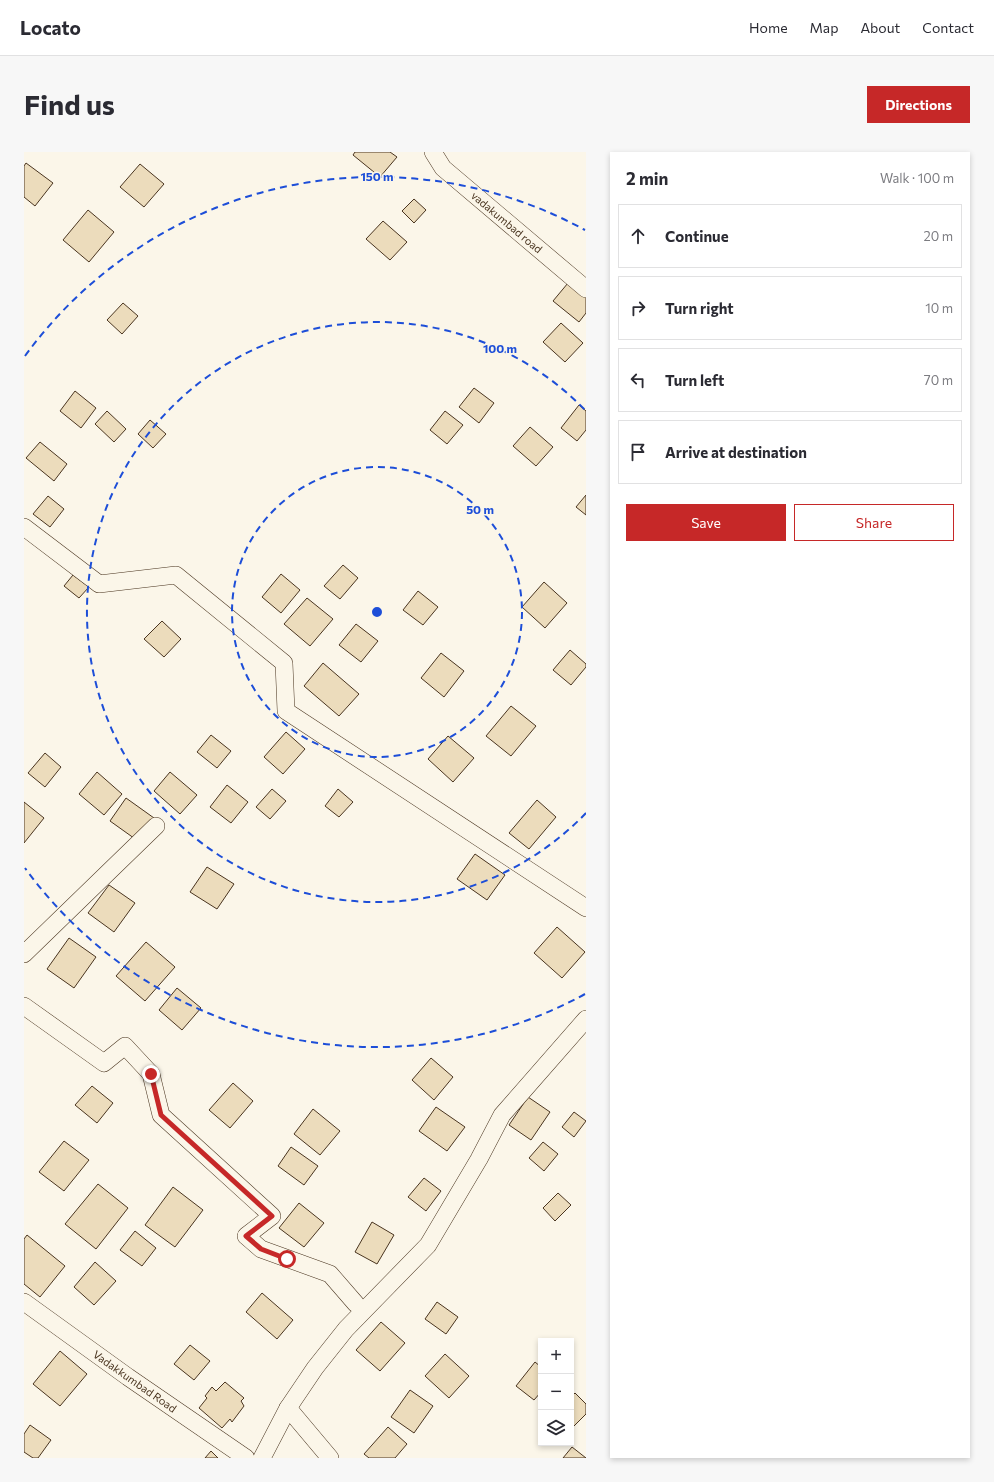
<!DOCTYPE html>
<html lang="en">
<head>
<meta charset="utf-8">
<style>
  :root { --surface:#fff; --page:#f7f7f7; --text:#2b2b33; --muted:#7c7c81; --line:#e1e1e2; --accent:#c62828 }
  body { margin:0; font-family:Commissioner,sans-serif; background:var(--page); color:var(--text) }
  .controls { position:absolute; right:12px; bottom:12px; display:grid; overflow:hidden; border-radius:0px; box-shadow:0 2px 6px #0003 }
  .controls button { width:36px; height:36px; display:grid; place-items:center; padding:0; border:0; border-bottom:1px solid var(--line); background:var(--surface); color:var(--text); font:20px sans-serif }
  .stop { position:absolute; width:12px; height:12px; margin:-9px; border:3px solid #c62828; border-radius:50%; background:#fff }
  .stop.end { background:#c62828; border-color:#fff; box-shadow:0 1px 4px #0008 }
  .list { margin:0; padding:0; list-style:none }
  h2 { display:flex; justify-content:space-between; align-items:center; height:52px; margin:0; padding:0 16px; font-size:17px }
  h2 small { font-size:13px; font-weight:400; color:var(--muted) }
  .list li { display:grid; grid-template-columns:26px 1fr auto; gap:12px; align-items:center; box-sizing:border-box; height:64px; margin:0 8px 8px; padding:0 8px; border:1px solid var(--line); border-radius:0px }
  .list b { display:block; font-size:15px; white-space:nowrap }
  .list em { font-size:13px; font-style:normal; color:var(--muted) }
  .actions { display:flex; gap:8px; padding:12px 16px }
  .actions a { flex:1; padding:9px 0; border:1px solid var(--accent); border-radius:0px; text-align:center; font-size:14px; color:var(--accent) }
  .actions .main { background:var(--accent); color:#fff }
  .icon { flex:none; width:22px; height:22px; fill:none; stroke:currentColor; stroke-width:2; stroke-linecap:round; stroke-linejoin:round }
  .map { position:relative; flex:none; width:562px; height:1306px; overflow:hidden; border-radius:0px }
  header { display:flex; align-items:center; gap:24px; box-sizing:border-box; height:56px; padding:0 20px; background:var(--surface); border-bottom:1px solid var(--line) }
  header strong { font-size:19px }
  nav { display:flex; gap:22px; margin-inline-start:auto; font-size:14px }
  .intro { display:flex; align-items:center; justify-content:space-between; box-sizing:border-box; height:96px; padding:0 24px }
  h1 { margin:0; font-size:28px }
  .button { padding:10px 18px; border-radius:0px; background:var(--accent); color:#fff; font-size:14px; font-weight:700 }
  main { display:flex; gap:24px; padding:0 24px }
  aside { flex:1; background:var(--surface); border-radius:0px; box-shadow:0 2px 6px #0003 }
  .map>svg:first-child { display:block }
  .building { fill:#ecdcbc; stroke:#4a3520 }
  .lines { fill:none; stroke-linecap:round; stroke-linejoin:round }
  .minor-casing { stroke:#4a3520; stroke-width:18 }
  .minor { stroke:#fbf6e9; stroke-width:17 }
  .route { stroke:#c62828; stroke-width:5 }
  .ring { fill:none; stroke:#1d4ed8; stroke-width:2; stroke-dasharray:7 5 }
  .labels { text-anchor:middle; dominant-baseline:central; stroke-width:3; stroke-linejoin:round; paint-order:stroke }
  .street-label { font-size:11px; fill:#4a3520; stroke:#fbf6e9 }
  .centre { fill:#1d4ed8; stroke:#fbf6e9; stroke-width:2 }
  .ring-label { font-size:12px; text-anchor:middle; font-weight:bold; fill:#1d4ed8; stroke:#fbf6e9; stroke-width:3; stroke-linejoin:round; paint-order:stroke }
</style>
</head>
<body>
<header>
<strong>Locato</strong>
<nav><a>Home</a><a>Map</a><a>About</a><a>Contact</a></nav>
</header>
<div class="intro"><h1>Find us</h1><a class="button">Directions</a></div>
<main>
<div class="map">
<svg width="562" height="1306" viewBox="0 0 562 1306">
  <rect width="100%" height="100%" fill="#fbf6e9"/>
  <g class="building">
    <path d="M331 0H366L373 5 356 25 329 3Z"/>
    <path d="M2 11 29 31 11 54 0 45V14Z"/>
    <path d="M116 12 140 32 120 55 96 35Z"/>
    <path d="M390 47 402 58 390 71 378 59Z"/>
    <path d="M64 58 90 80 65 110 39 88Z"/>
    <path d="M359 69 383 90 366 108 342 87Z"/>
    <path d="M544 131 562 145V161L555 170 529 149Z"/>
    <path d="M99 151 114 164 98 182 83 168Z"/>
    <path d="M537 171 559 191 541 210 519 190Z"/>
    <path d="M450 236 470 251 455 271 435 255Z"/>
    <path d="M51 239 72 256 57 276 36 259Z"/>
    <path d="M555 253 562 259V278L553 289 537 276Z"/>
    <path d="M83 259 102 277 90 290 71 272Z"/>
    <path d="M421 259 439 273 423 292 406 278Z"/>
    <path d="M126 268 142 282 129 296 114 282Z"/>
    <path d="M506 275 529 295 512 314 489 294Z"/>
    <path d="M16 290 43 312 30 329 2 306Z"/>
    <path d="M562 343V363L552 355Z"/>
    <path d="M24 344 40 357 26 375 9 362Z"/>
    <path d="M319 413 334 426 316 447 300 434Z"/>
    <path d="M257 422 276 438 257 461 238 445Z"/>
    <path d="M49 423 65 435 55 446 40 434Z"/>
    <path d="M520 430 543 451 521 476 498 455Z"/>
    <path d="M394 439 414 455 399 473 379 458Z"/>
    <path d="M283 446 309 467 286 494 260 472Z"/>
    <path d="M138 469 157 487 140 505 120 487Z"/>
    <path d="M332 472 354 489 337 510 315 493Z"/>
    <path d="M546 498 562 512V515L547 533 529 518Z"/>
    <path d="M417 501 440 519 420 545 397 526Z"/>
    <path d="M299 511 335 542 315 564 280 534Z"/>
    <path d="M487 554 512 574 487 604 462 584Z"/>
    <path d="M262 580 281 597 259 622 240 605Z"/>
    <path d="M187 583 207 599 193 616 173 600Z"/>
    <path d="M424 584 450 606 429 630 404 607Z"/>
    <path d="M21 601 37 615 21 635 4 621Z"/>
    <path d="M73 620 98 642 80 663 55 642Z"/>
    <path d="M146 620 173 643 156 662 130 639Z"/>
    <path d="M203 633 224 650 207 671 186 655Z"/>
    <path d="M248 637 262 649 246 667 232 655Z"/>
    <path d="M314 637 329 650 315 665 301 654Z"/>
    <path d="M102 646 130 666 114 689 86 669Z"/>
    <path d="M513 648 532 665 505 697 485 681Z"/>
    <path d="M0 650 20 666 0 691Z"/>
    <path d="M451 702 481 723 463 748 433 727Z"/>
    <path d="M183 715 210 732 193 757 166 740Z"/>
    <path d="M85 733 111 751 90 780 64 761Z"/>
    <path d="M533 775 561 800 538 826 510 801Z"/>
    <path d="M45 786 72 805 50 836 23 817Z"/>
    <path d="M122 790 151 815 121 849 92 824Z"/>
    <path d="M153 836 177 856 158 878 135 858Z"/>
    <path d="M407 906 429 925 410 948 388 928Z"/>
    <path d="M209 931 229 949 206 976 185 958Z"/>
    <path d="M68 934 89 951 73 971 51 953Z"/>
    <path d="M504 945 526 960 507 988 485 973Z"/>
    <path d="M412 955 441 975 423 999 395 979Z"/>
    <path d="M289 957 316 979 296 1003 270 982Z"/>
    <path d="M550 960 562 969 550 985 538 975Z"/>
    <path d="M40 989 65 1008 40 1039 15 1020Z"/>
    <path d="M519 990 534 1002 520 1019 505 1006Z"/>
    <path d="M267 995 294 1014 280 1033 254 1014Z"/>
    <path d="M400 1026 417 1039 402 1059 384 1045Z"/>
    <path d="M74 1032 104 1056 72 1097 41 1072Z"/>
    <path d="M149 1035 179 1058 151 1095 121 1073Z"/>
    <path d="M534 1041 547 1053 531 1069 519 1056Z"/>
    <path d="M275 1051 300 1071 280 1095 255 1076Z"/>
    <path d="M348 1070 370 1083 353 1112 331 1100Z"/>
    <path d="M111 1079 132 1096 118 1114 96 1098Z"/>
    <path d="M3 1083 41 1114 16 1145 0 1132V1087Z"/>
    <path d="M71 1110 92 1129 70 1153 50 1135Z"/>
    <path d="M238 1141 269 1168 253 1187 222 1160Z"/>
    <path d="M413 1150 434 1165 422 1182 401 1167Z"/>
    <path d="M357 1170 381 1191 356 1219 332 1198Z"/>
    <path d="M166 1193 186 1209 170 1228 150 1212Z"/>
    <path d="M36 1199 63 1222 36 1254 9 1232Z"/>
    <path d="M421 1202 445 1224 425 1246 401 1224Z"/>
    <path d="M511 1210 517 1215V1240L510 1248 492 1234Z"/>
    <path d="M201 1230 220 1246 217 1249 220 1254 208 1270 206 1267 198 1276 175 1256 183 1246 181 1244 188 1235 192 1239Z"/>
    <path d="M386 1238 409 1254 390 1281 367 1265Z"/>
    <path d="M551 1241 562 1252V1262L547 1277V1245Z"/>
    <path d="M6 1273 27 1288 14 1306H9L0 1300V1282Z"/>
    <path d="M364 1275 383 1292 371 1306H345L340 1302Z"/>
    <path d="M548 1295 562 1306H539Z"/>
    <path d="M187 1299 194 1306H181Z"/>
  </g>
  <g class="lines">
    <defs>
      <g id="minor">
        <path d="M409 0 419 16 562 137"/>
        <path d="M0 375 75 432 152 423 260 511 262 559 562 756"/>
        <path d="M0 802 132 674"/>
        <path d="M0 854 80 911 101 894 127 922 137 963 248 1064 222 1084 237 1097 306 1122 332 1152"/>
        <path d="M0 1150 104 1225 222 1306"/>
        <path d="M264 1256 306 1306"/>
        <path d="M238 1306 264 1256 291 1216 322 1177 404 1093 455 1007 478 963 562 867"/>
      </g>
    </defs>
    <use href="#minor" class="minor-casing"/>
    <use href="#minor" class="minor"/>
  </g>
  <g class="lines">
    <path class="route" d="M127 922 137 963 248 1064 222 1084 237 1097 263 1107"/>
  </g>
  <g class="ring">
    <circle cx="353" cy="460" r="145"/>
    <path d="M562 661A290 290 0 1 1 562 259"/>
    <path d="M561 842A435 435 0 0 1 1 716M1 204A435 435 0 0 1 561 78"/>
  </g>
  <g class="labels">
    <g class="street-label">
      <text transform="translate(483 70) rotate(40)">vadakumbad road</text>
      <text transform="translate(111 1229) rotate(35)">Vadakkumbad Road</text>
    </g>
  </g>
  <circle cx="353" cy="460" r="6" class="centre"/>
  <g class="ring-label">
    <text x="353" y="29">150 m</text>
    <text x="476" y="201">100 m</text>
    <text x="456" y="362">50 m</text>
  </g>
</svg>
<div class="controls">
<button>+</button>
<button>−</button>
<button><svg class="icon" aria-label="layers" viewBox="0 0 24 24"><path d="M12 4l9 5-9 5-9-5zM3 14l9 5 9-5"/></svg></button>
</div>
<div class="stop" style="left:263px;top:1107px"></div>
<div class="stop end" style="left:127px;top:922px"></div>
</div>
<aside>
<h2>2 min<small>Walk · 100 m</small></h2>
<ul class="list">
<li><svg class="icon" aria-label="ahead" viewBox="0 0 24 24"><path d="M12 20V5M6 11l6-6 6 6"/></svg><div><b>Continue</b></div><em>20 m</em></li>
<li><svg class="icon" aria-label="right" viewBox="0 0 24 24"><path d="M7 20v-9h11M14 6l5 5-5 5"/></svg><div><b>Turn right</b></div><em>10 m</em></li>
<li><svg class="icon" aria-label="left" viewBox="0 0 24 24"><path d="M17 20v-9H6M10 6l-5 5 5 5"/></svg><div><b>Turn left</b></div><em>70 m</em></li>
<li><svg class="icon" aria-label="arrive" viewBox="0 0 24 24"><path d="M6 21V4h12l-3 4 3 4H6"/></svg><div><b>Arrive at destination</b></div></li>
</ul>
<div class="actions"><a class="main">Save</a><a>Share</a></div>
</aside>
</main>
</body>
</html>
